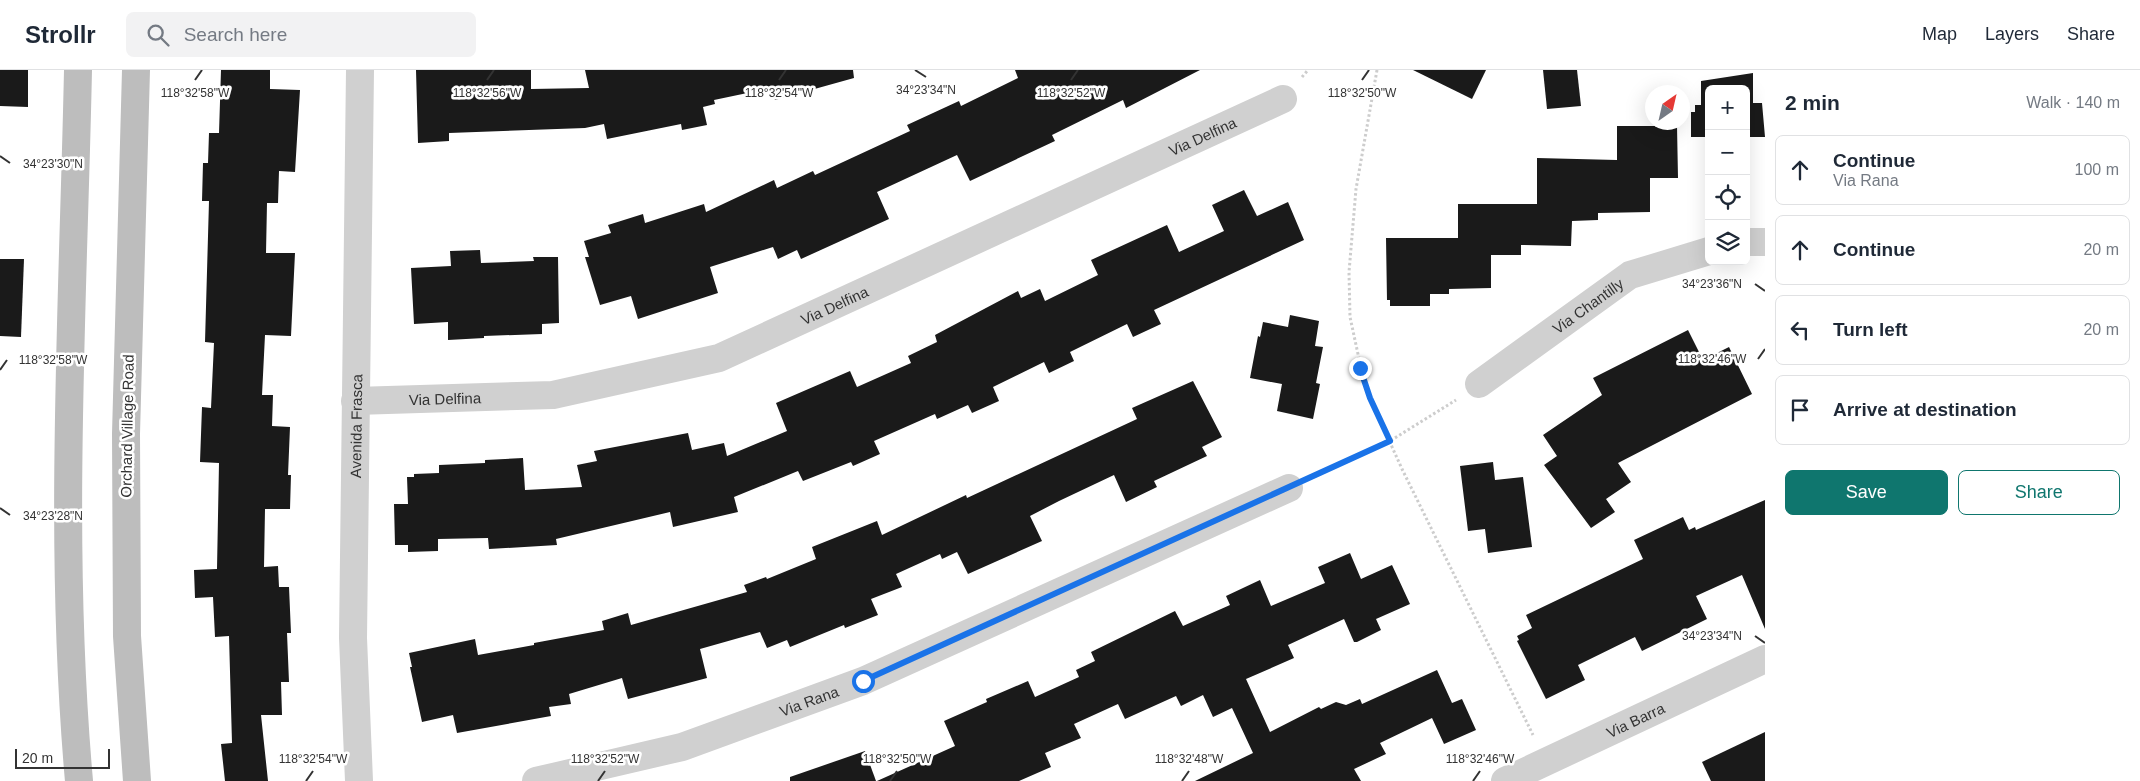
<!DOCTYPE html>
<html lang="en">
<head>
<meta charset="utf-8">
<style>
  :root { --surface:#fff; --page:#f2f2f3; --text:#1f2937; --muted:#747a83; --line:#e0e1e3; --accent:#0f766e }
  body { margin:0; font-family:Arial,sans-serif; background:var(--page); color:var(--text) }
  .controls { position:absolute; right:15px; top:15px; display:grid; overflow:hidden; border-radius:8px; box-shadow:0 5px 20px #0002 }
  .controls button { width:45px; height:45px; display:grid; place-items:center; padding:0; border:0; border-bottom:1px solid var(--line); background:var(--surface); color:var(--text); font:25px sans-serif }
  .compass { position:absolute; left:1645px; top:15px; width:45px; height:45px; border-radius:50%; background:var(--surface); box-shadow:0 5px 20px #0002; rotate:34deg }
  .scale { position:absolute; left:15px; bottom:12px; width:95px; box-sizing:border-box; padding-left:5px; border:2px solid #333; border-top:0; font-size:14px; line-height:18px; white-space:nowrap; color:#333; -webkit-text-stroke:4px #fff; paint-order:stroke }
  .stop { position:absolute; width:15px; height:15px; margin:-11px; border:4px solid #1a73e8; border-radius:50%; background:#fff }
  .stop.end { background:#1a73e8; border-color:#fff; box-shadow:0 1px 5px #0008 }
  .list { margin:0; padding:0; list-style:none }
  h2 { display:flex; justify-content:space-between; align-items:center; height:65px; margin:0; padding:0 20px; font-size:21px }
  h2 small { font-size:16px; font-weight:400; color:var(--muted) }
  .list li { display:grid; grid-template-columns:32px 1fr auto; gap:15px; align-items:center; box-sizing:border-box; height:70px; margin:0 10px 10px; padding:0 10px; border:1px solid var(--line); border-radius:8px }
  .list b { display:block; font-size:19px; white-space:nowrap }
  .list p { margin:0; font-size:16px; white-space:nowrap; color:var(--muted) }
  .list em { font-size:16px; font-style:normal; color:var(--muted) }
  .actions { display:flex; gap:10px; padding:15px 20px }
  .actions a { flex:1; padding:11px 0; border:1px solid var(--accent); border-radius:8px; text-align:center; font-size:18px; color:var(--accent) }
  .actions .main { background:var(--accent); color:#fff }
  .icon { flex:none; width:28px; height:28px; fill:none; stroke:currentColor; stroke-width:2; stroke-linecap:round; stroke-linejoin:round }
  .map { position:relative; flex:none; width:1765px; height:711px; overflow:hidden }
  header { display:flex; align-items:center; gap:30px; box-sizing:border-box; height:70px; padding:0 25px; background:var(--surface); border-bottom:1px solid var(--line) }
  header strong { font-size:24px }
  nav { display:flex; gap:28px; margin-inline-start:auto; font-size:18px }
  .search { width:350px; height:45px; background:var(--page); display:flex; align-items:center; gap:12px; box-sizing:border-box; padding:0 18px; border-radius:8px; color:var(--muted); font-size:19px }
  main { display:flex }
  aside { flex:1; background:var(--surface) }
  .map>svg:first-child { display:block }
  .building { fill:#1a1a1a }
  .lines { fill:none; stroke-linecap:round; stroke-linejoin:round }
  .path { stroke:#cdcdcd; stroke-width:3; stroke-dasharray:2.5 2.5; stroke-linecap:butt }
  .minor { stroke:#d0d0d0; stroke-width:28 }
  .secondary { stroke:#bdbdbd; stroke-width:28 }
  .route { stroke:#1a73e8; stroke-width:6 }
  .ticks { fill:none; stroke:#333; stroke-width:2 }
  .labels { text-anchor:middle; dominant-baseline:central; stroke-width:5; stroke-linejoin:round; paint-order:stroke }
  .street-label { font-size:15px; fill:#333; stroke:#fff }
  .ticks-label { font-size:12px; text-anchor:middle; fill:#333; stroke:#fff; stroke-width:5; stroke-linejoin:round; paint-order:stroke }
</style>
</head>
<body>
<header>
<strong>Strollr</strong>
<div class="search"><svg class="icon" aria-label="search" viewBox="0 0 24 24"><circle cx="10" cy="10" r="6"/><path d="M15 15l6 6"/></svg>Search here</div>
<nav><a>Map</a><a>Layers</a><a>Share</a></nav>
</header>
<main>
<div class="map">
<svg width="1765" height="711" viewBox="0 0 1765 711">
  <rect width="100%" height="100%" fill="#fff"/>
  <g class="building">
    <path d="M0 0H28V37L0 36Z"/>
    <path d="M221 0H270V19L300 20 295 102 279 101 278 133H267L266 183H295L291 266 265 265 262 325H273L272 356 290 357 288 405H291L290 439H265L264 497 278 496 279 517H289L291 563H287L289 612H281L282 645H261L268 711H225L221 674 232 673 229 566 215 567 213 527 195 528 194 500 217 499 219 393 200 392 202 337 211 338 214 273 205 272 209 131H202L203 93H208L209 63H219Z"/>
    <path d="M416 0H531V19L589 18 585 0H853L854 8 775 30 771 18 714 30 715 34 703 37 707 55 682 60 681 54 607 69 604 54 585 58 449 63V71L418 73Z"/>
    <path d="M1015 0H1200L1126 38 1123 30 1052 65 1055 71 970 111 957 85 877 122 889 149 801 189 797 180 778 189 773 177 710 197 718 223 638 249 631 226 600 235 585 187H589L584 171 611 163 608 155 643 144 645 153 704 134 706 142 774 110 777 118 813 101 815 105 910 61 907 55 959 31 961 36 1018 8Z"/>
    <path d="M1413 0H1486L1472 29Z"/>
    <path d="M1543 0H1577L1581 36 1547 39Z"/>
    <path d="M1753 3V33H1762L1765 67H1746V19H1709V67H1691V42H1695V35H1701V11Z"/>
    <path d="M1617 56H1677L1678 108H1650V142L1598 143V150L1572 151 1571 176 1521 175V185H1491V218L1449 219V224H1430V236H1390V230H1387L1386 168H1458V134H1537V88L1617 90Z"/>
    <path d="M1244 120 1257 146 1288 132 1304 170 1154 240 1161 254 1133 267 1127 254 1070 282 1074 291 1049 303 1044 292 993 317 999 331 972 343 968 335 937 349 935 344 874 371 880 384 853 396 851 392 803 411 798 401 734 427 738 442 673 457 670 442 556 469 557 475 489 479 488 468 438 469V481L408 482V475H395L394 434H408L407 407H414V404L439 403V395L485 393V390L523 388 525 420 582 417 577 395 597 391 594 381 688 363 692 380 724 373 727 386 787 361 776 333 850 301 857 317 911 293 908 286 937 272 935 265 1018 221 1021 228 1040 219 1045 231 1098 205 1091 190 1167 155 1179 182 1224 161 1212 135Z"/>
    <path d="M480 180 481 193 534 191 533 187H558L559 253 542 254V264L484 266V268L448 270V252L414 254 411 198 451 196 450 181Z"/>
    <path d="M0 189H24L21 267 0 266Z"/>
    <path d="M1290 245 1319 251 1315 276 1323 277 1316 313 1320 314 1313 349 1277 341 1282 314 1250 308 1258 266 1260 267 1263 252 1288 257Z"/>
    <path d="M1688 260 1703 290 1729 277 1752 324 1618 393 1631 412 1606 429 1615 442 1591 458 1544 395 1557 386 1543 365 1602 325 1593 308Z"/>
    <path d="M1193 311 1222 367 1202 377 1207 386 1154 411 1157 417 1126 432 1114 405 1059 431 1030 446 1042 471 968 504 957 482 942 489 940 484 896 504 902 517 871 529 878 545 845 558 844 555 790 577 787 570 767 578 760 562 700 579 707 608 628 629 622 608 569 624 571 634 549 637 551 646 457 663 453 645 422 652 410 597H412L409 583 475 569 478 585 534 575V573L604 560 602 551 628 543 631 555 747 522 744 515 766 507 767 509 816 489 812 477 877 451 882 465 966 425 967 428 1137 349 1132 338Z"/>
    <path d="M1493 392 1495 410 1523 407 1532 477 1488 483 1485 459 1468 461 1460 396Z"/>
    <path d="M1765 430V559L1742 505 1696 526 1707 549 1642 581 1635 567 1578 595 1585 610 1546 629 1517 571 1519 570 1517 566 1532 558 1526 545 1643 489 1634 470 1683 447 1689 460 1695 457 1696 460Z"/>
    <path d="M1350 483 1361 509 1392 495 1410 534 1376 549 1381 560 1357 572H1354L1344 549 1288 575 1294 588 1246 609 1270 662 1319 637 1321 639 1336 632 1346 635 1360 629 1362 634 1437 600 1452 633 1462 629 1476 660 1444 674 1432 648 1380 673 1386 684 1354 699 1361 711H1195L1253 683 1232 638 1213 647 1203 625 1181 636 1176 626 1125 649 1118 634 1074 654 1081 668 1045 683 1051 697 1019 711H877L955 676 944 651 987 632 986 629 1028 611 1035 627 1079 607 1076 600 1095 591 1091 582 1175 541 1183 556 1230 535 1226 526 1260 510 1271 536 1325 513 1318 497Z"/>
    <path d="M1765 662V711H1711L1702 692Z"/>
    <path d="M865 681 876 711H790V707Z"/>
  </g>
  <g class="lines">
    <g class="path">
      <path d="M1377 0 1356 119 1349 202 1350 247 1361 298 1370 328 1402 399 1533 665"/>
      <path d="M1302 7 1308 0"/>
      <path d="M1314 407 1390 371 1456 330"/>
    </g>
    <g class="minor">
      <path d="M1746 172H1765"/>
      <path id="s1" d="M1479 314 1630 205 1709 181"/>
      <path id="s2" d="M355 331 553 325 719 288 1283 29"/>
      <path id="s3" d="M359 711 353 568 360 0"/>
      <path id="s4" d="M536 711 682 677 863 611 1289 418"/>
      <path id="s5" d="M1505 711 1765 589"/>
    </g>
    <g class="secondary">
      <path d="M78 0C73 237 58 475 79 711"/>
      <path d="M136 0 126 364 127 566 137 711"/>
    </g>
  </g>
  <g class="lines">
    <path class="route" d="M863 611 1390 371 1370 328 1360 298"/>
  </g>
  <path class="ticks" d="M915 0 926 7M195 10 202 0M487 10 494 0M779 10 786 0M1071 10 1078 0M1362 10 1369 0M0 86 10 93M1755 214 1765 221M1758 289 1765 279M0 300 7 290M0 438 10 445M1755 566 1765 573M306 711 313 701M598 711 605 701M890 711 897 701M1182 711 1189 701M1473 711 1480 701"/>
  <g class="labels">
    <g class="street-label">
      <text stroke="none"><textPath href="#s2" startOffset="900">Via Delfina</textPath></text>
      <text stroke="none"><textPath href="#s2" startOffset="495">Via Delfina</textPath></text>
      <text stroke="none"><textPath href="#s1" startOffset="134">Via Chantilly</textPath></text>
      <text stroke="none"><textPath href="#s2" startOffset="90">Via Delfina</textPath></text>
      <text transform="translate(127 356) rotate(-89)">Orchard Village Road</text>
      <text stroke="none"><textPath href="#s3" startOffset="355">Avenida Frasca</textPath></text>
      <text stroke="none"><textPath href="#s4" startOffset="285">Via Rana</textPath></text>
      <text stroke="none"><textPath href="#s5" startOffset="144">Via Barra</textPath></text>
    </g>
  </g>
  <g class="ticks-label">
    <text x="926" y="24">34°23'34"N</text>
    <text x="195" y="27">118°32'58"W</text>
    <text x="487" y="27">118°32'56"W</text>
    <text x="779" y="27">118°32'54"W</text>
    <text x="1071" y="27">118°32'52"W</text>
    <text x="1362" y="27">118°32'50"W</text>
    <text x="53" y="98">34°23'30"N</text>
    <text x="1712" y="218">34°23'36"N</text>
    <text x="1712" y="293">118°32'46"W</text>
    <text x="53" y="294">118°32'58"W</text>
    <text x="53" y="450">34°23'28"N</text>
    <text x="1712" y="570">34°23'34"N</text>
    <text x="313" y="693">118°32'54"W</text>
    <text x="605" y="693">118°32'52"W</text>
    <text x="897" y="693">118°32'50"W</text>
    <text x="1189" y="693">118°32'48"W</text>
    <text x="1480" y="693">118°32'46"W</text>
  </g>
</svg>
<div class="controls">
<button>+</button>
<button>−</button>
<button><svg class="icon" aria-label="locate" viewBox="0 0 24 24"><circle cx="12" cy="12" r="6"/><path d="M12 2v4M12 18v4M2 12h4M18 12h4"/></svg></button>
<button><svg class="icon" aria-label="layers" viewBox="0 0 24 24"><path d="M12 4l9 5-9 5-9-5zM3 14l9 5 9-5"/></svg></button>
</div>
<svg class="compass" viewBox="-18 -18 36 36"><path d="M0-13l5 13h-10z" fill="#e53935"/><path d="M0 13l5-13h-10z" fill="#747a83"/></svg>
<div class="scale">20 m</div>
<div class="stop" style="left:863px;top:611px"></div>
<div class="stop end" style="left:1360px;top:298px"></div>
</div>
<aside>
<h2>2 min<small>Walk · 140 m</small></h2>
<ul class="list">
<li><svg class="icon" aria-label="ahead" viewBox="0 0 24 24"><path d="M12 20V5M6 11l6-6 6 6"/></svg><div><b>Continue</b><p>Via Rana</p></div><em>100 m</em></li>
<li><svg class="icon" aria-label="ahead" viewBox="0 0 24 24"><path d="M12 20V5M6 11l6-6 6 6"/></svg><div><b>Continue</b></div><em>20 m</em></li>
<li><svg class="icon" aria-label="left" viewBox="0 0 24 24"><path d="M17 20v-9H6M10 6l-5 5 5 5"/></svg><div><b>Turn left</b></div><em>20 m</em></li>
<li><svg class="icon" aria-label="arrive" viewBox="0 0 24 24"><path d="M6 21V4h12l-3 4 3 4H6"/></svg><div><b>Arrive at destination</b></div></li>
</ul>
<div class="actions"><a class="main">Save</a><a>Share</a></div>
</aside>
</main>
</body>
</html>
